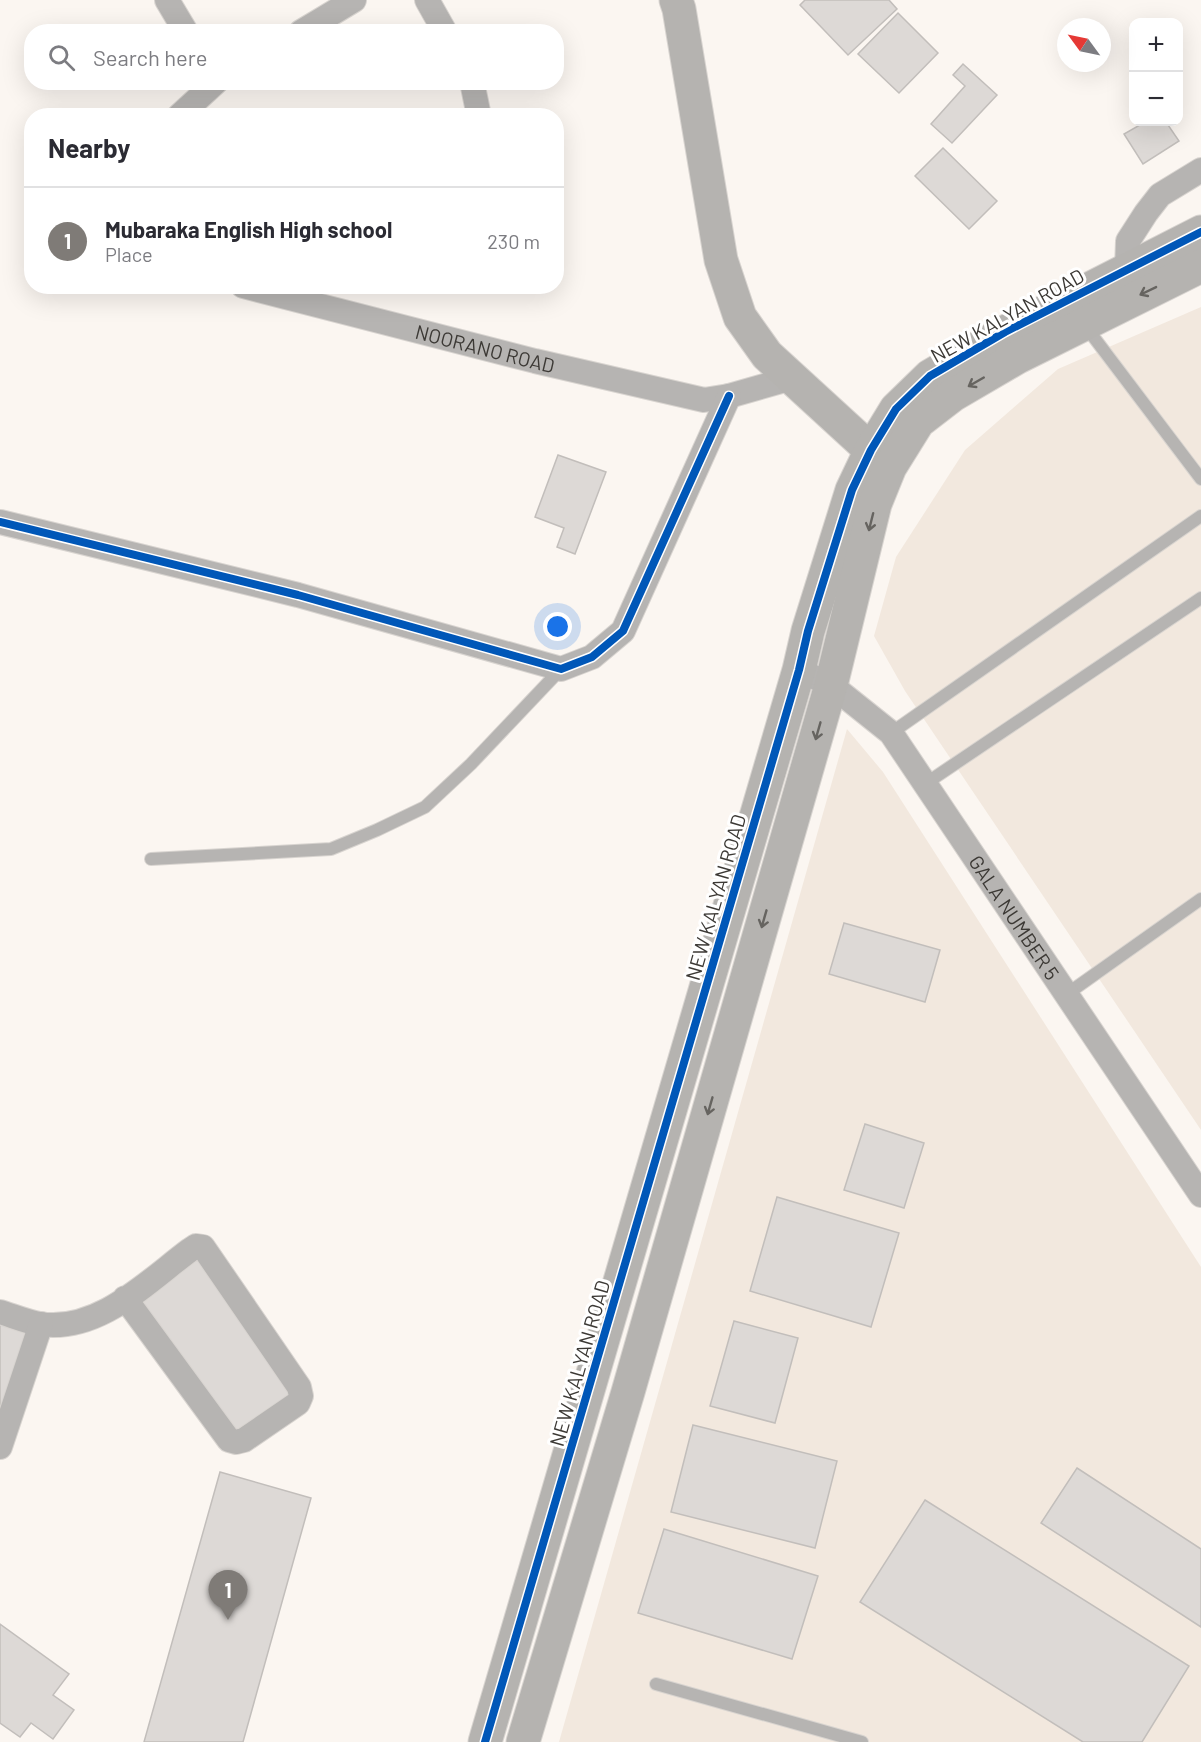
<!DOCTYPE html>
<html lang="en">
<head>
<meta charset="utf-8">
<style>
  :root { --surface:#fff; --page:#f7f7f7; --text:#2b2b33; --muted:#7c7c81; --line:#e1e1e2; --accent:#7f7b77 }
  body { margin:0; font-family:Barlow,sans-serif; background:var(--page); color:var(--text) }
  .controls { position:absolute; right:18px; top:18px; display:grid; overflow:hidden; border-radius:12px; box-shadow:0 6px 24px #0002 }
  .controls button { width:54px; height:54px; display:grid; place-items:center; padding:0; border:0; border-bottom:2px solid var(--line); background:var(--surface); color:var(--text); font:30px sans-serif }
  .compass { position:absolute; left:1057px; top:18px; width:54px; height:54px; border-radius:50%; background:var(--surface); box-shadow:0 6px 24px #0002; rotate:303deg }
  .you { position:absolute; left:558px; top:627px; width:21px; height:21px; margin:-15px; border:4px solid #fff; border-radius:50%; background:#1a73e8; box-shadow:0 0 0 9px #1a73e833 }
  .badge { display:grid; place-items:center; width:39px; height:39px; border-radius:50%; background:var(--accent); color:#fff; font-size:20px; font-weight:700 }
  .pin { position:absolute; translate:-50% -50px; filter:drop-shadow(0 2px 3px #0008) }
  .pin::after { content:''; position:absolute; top:32px; width:21px; height:18px; background:inherit; clip-path:polygon(0 0,100% 0,50% 100%) }
  .list { margin:0; padding:0; list-style:none }
  h2 { display:flex; justify-content:space-between; align-items:center; height:78px; margin:0; padding:0 24px; font-size:26px }
  h2 small { font-size:20px; font-weight:400; color:var(--muted) }
  .list li { display:grid; grid-template-columns:39px 1fr auto; gap:18px; align-items:center; box-sizing:border-box; height:108px; padding:0 24px; border-top:2px solid var(--line) }
  .list b { display:block; font-size:22px; white-space:nowrap }
  .list p { margin:0; font-size:20px; white-space:nowrap; color:var(--muted) }
  .list em { font-size:20px; font-style:normal; color:var(--muted) }
  .icon { flex:none; width:33px; height:33px; fill:none; stroke:currentColor; stroke-width:2; stroke-linecap:round; stroke-linejoin:round }
  .map { position:relative; flex:none; width:1201px; height:1742px; overflow:hidden }
  .search { position:absolute; background:var(--surface); box-shadow:0 6px 24px #0002; left:24px; top:24px; width:540px; height:66px; display:flex; align-items:center; gap:15px; box-sizing:border-box; padding:0 21px; border-radius:24px; color:var(--muted); font-size:22px }
  .panel { position:absolute; background:var(--surface); box-shadow:0 6px 24px #0002; left:24px; top:108px; width:540px; height:186px; border-radius:24px }
  .map>svg:first-child { display:block }
  .built { fill:#f2e8de }
  .building { fill:#ddd9d6; stroke:#c2bebb; stroke-width:1.5 }
  .lines { fill:none; stroke-linecap:round; stroke-linejoin:round }
  .lane-casing { stroke:#d8d4d0; stroke-width:14 }
  .street-casing { stroke:#d8d4d0; stroke-width:26 }
  .secondary-casing { stroke:#d8d4d0; stroke-width:35 }
  .lane { stroke:#b6b4b2; stroke-width:12 }
  .street { stroke:#b6b4b2; stroke-width:24 }
  .secondary { stroke:#b5b3b0; stroke-width:33 }
  .cycleway-casing { stroke:#fff; stroke-width:11 }
  .cycleway { stroke:#0057b8; stroke-width:8 }
  .oneway { stroke:#666460 }
  .labels { text-anchor:middle; dominant-baseline:central; stroke-width:6; stroke-linejoin:round; paint-order:stroke }
  .street-label { font-size:20px; fill:#3c3935; stroke:#fff }
</style>
</head>
<body>
<div class="map">
<svg width="1201" height="1742" viewBox="0 0 1201 1742">
  <rect width="100%" height="100%" fill="#fbf6f1"/>
  <g class="built">
    <path d="M1201 307V1130L905 691 874 636 896 557 965 450 1058 369Z"/>
    <path d="M847 729 883 772 1201 1267V1742H559Z"/>
  </g>
  <g class="building">
    <path d="M805 0H889L897 9 848 55 800 5Z"/>
    <path d="M898 13 938 53 899 93 858 54Z"/>
    <path d="M963 64 997 95 952 143 931 124 965 86 953 75Z"/>
    <path d="M1145 122H1166L1179 141 1143 164 1124 134Z"/>
    <path d="M943 148 997 201 969 229 915 176Z"/>
    <path d="M558 455 606 472 575 554 557 547 564 528 535 517Z"/>
    <path d="M844 923 940 950 925 1002 829 974Z"/>
    <path d="M865 1124 924 1143 904 1208 844 1190Z"/>
    <path d="M777 1197 899 1233 871 1327 750 1291Z"/>
    <path d="M196 1252 294 1392 232 1435 135 1295Z"/>
    <path d="M734 1321 798 1338 775 1423 710 1406Z"/>
    <path d="M0 1322 30 1331 0 1418Z"/>
    <path d="M693 1425 837 1461 815 1548 671 1512Z"/>
    <path d="M1077 1468 1201 1549V1627L1041 1523Z"/>
    <path d="M220 1472 311 1498 243 1742H144Z"/>
    <path d="M925 1500 1189 1666 1142 1742H1083L860 1602Z"/>
    <path d="M664 1529 818 1576 792 1659 638 1613Z"/>
    <path d="M0 1624 69 1674 53 1695 74 1710 53 1739 31 1723 20 1737 0 1723Z"/>
  </g>
  <g class="lines">
    <defs>
      <g id="lane">
        <path d="M1086 327 1201 479"/>
        <path d="M891 733 1201 516"/>
        <path d="M925 784 1201 598"/>
        <path d="M151 859 331 849 377 830 425 807 471 764 561 669"/>
        <path d="M1067 994 1201 899"/>
        <path d="M656 1684 862 1742"/>
      </g>
      <g id="street">
        <path d="M167 0 186 32"/>
        <path d="M427 0 445 32"/>
        <path d="M301 32 354 0"/>
        <path d="M472 82 479 116"/>
        <path d="M179 116 216 82"/>
        <path d="M1127 268 1128 241 1146 213 1160 195 1201 170"/>
        <path id="s1" d="M243 286 535 361 704 400 729 396 792 378"/>
        <path d="M0 522 298 595 561 669 592 657 623 631 729 396"/>
        <path id="s2" d="M799 670 831 685 891 733 1201 1195"/>
        <path d="M0 1312C13 1316 27 1322 40 1324 98 1333 147 1282 190 1250L196 1246 203 1247 299 1387 301 1396 298 1403 244 1440 236 1442 229 1440 125 1298"/>
        <path d="M0 1447 41 1324"/>
      </g>
      <g id="secondary">
        <path d="M676 0 679 9 721 260 740 317 767 355 886 464"/>
        <path d="M485 1742 799 670 808 631 852 490 871 450 896 409 930 376 1005 332 1201 232"/>
        <path d="M523 1742 628 1392 831 685 875 504 890 467 918 422 953 395 1018 357 1201 266"/>
      </g>
    </defs>
    <use href="#lane" class="lane-casing"/>
    <use href="#street" class="street-casing"/>
    <use href="#secondary" class="secondary-casing"/>
    <use href="#lane" class="lane"/>
    <use href="#street" class="street"/>
    <use href="#secondary" class="secondary"/>
    <defs>
      <g id="cycleway">
        <path d="M0 522 298 595 561 669 592 657 623 631 729 396"/>
        <path d="M485 1742 799 670 808 631 852 490 871 450 896 409 930 376 1005 332 1201 232"/>
      </g>
    </defs>
    <use href="#cycleway" class="cycleway-casing"/>
    <use href="#cycleway" class="cycleway"/>
  </g>
  <defs><path id="oneway-shaft" d="M-6 0H5M1.5-3L5.5 0L1.5 3" fill="none" stroke-width="1.6" stroke-linecap="round" stroke-linejoin="round" transform="scale(1.5)"/></defs>
  <g class="oneway">
    <use href="#oneway-shaft" transform="translate(1148 291) rotate(154)"/>
    <use href="#oneway-shaft" transform="translate(976 382) rotate(150)"/>
    <use href="#oneway-shaft" transform="translate(871 522) rotate(104)"/>
    <use href="#oneway-shaft" transform="translate(818 731) rotate(106)"/>
    <use href="#oneway-shaft" transform="translate(764 919) rotate(106)"/>
    <use href="#oneway-shaft" transform="translate(710 1106) rotate(106)"/>
  </g>
  <g class="labels">
    <g class="street-label">
      <text transform="translate(1007 315) rotate(-29)">NEW KALYAN ROAD</text>
      <text stroke="none"><textPath href="#s1" startOffset="250">NOORANO ROAD</textPath></text>
      <text transform="translate(715 897) rotate(-74)">NEW KALYAN ROAD</text>
      <text stroke="none"><textPath href="#s2" startOffset="334">GALA NUMBER 5</textPath></text>
      <text transform="translate(579 1363) rotate(-74)">NEW KALYAN ROAD</text>
    </g>
  </g>
</svg>
<div class="controls">
<button>+</button>
<button>−</button>
</div>
<svg class="compass" viewBox="-18 -18 36 36"><path d="M0-13l5 13h-10z" fill="#e53935"/><path d="M0 13l5-13h-10z" fill="#7c7c81"/></svg>
<div class="you"></div>
<div class="pin badge" style="left:228px;top:1620px">1</div>
<div class="search"><svg class="icon" aria-label="search" viewBox="0 0 24 24"><circle cx="10" cy="10" r="6"/><path d="M15 15l6 6"/></svg>Search here</div>
<section class="panel">
<h2>Nearby<small></small></h2>
<ul class="list">
<li><span class="badge">1</span><div><b>Mubaraka English High school</b><p>Place</p></div><em>230 m</em></li>
</ul>
</section>
</div>
</body>
</html>
